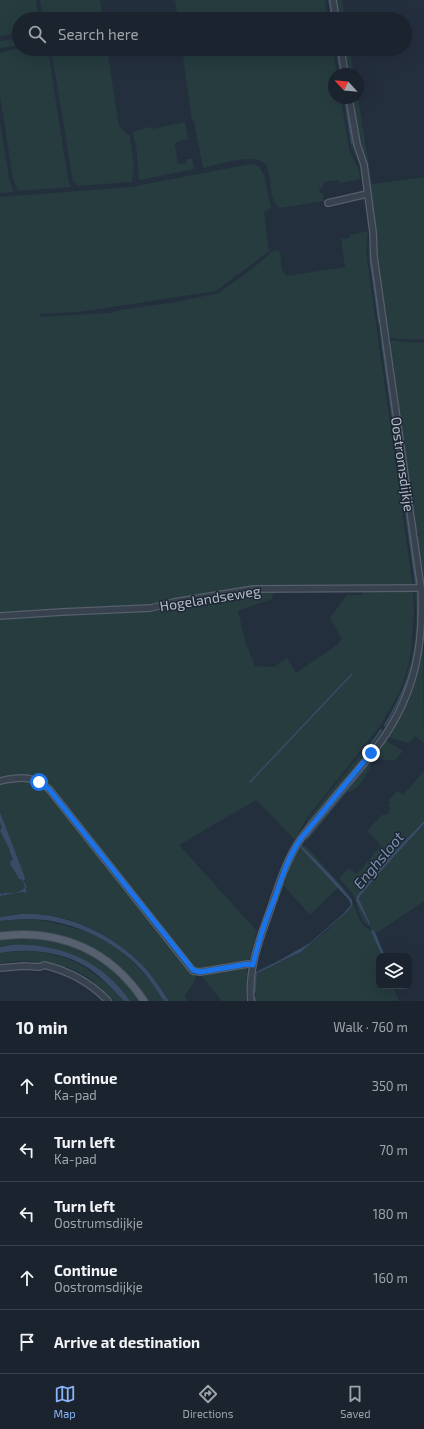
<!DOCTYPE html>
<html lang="en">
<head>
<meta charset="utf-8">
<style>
  :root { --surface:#1b232e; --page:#282f3a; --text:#f1f3f6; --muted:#a0a4aa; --line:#39404a; --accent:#8ab4f8 }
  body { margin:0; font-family:"Exo 2",sans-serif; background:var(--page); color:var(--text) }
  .controls { position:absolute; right:12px; bottom:12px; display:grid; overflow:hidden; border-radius:8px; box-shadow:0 4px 16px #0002 }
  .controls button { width:36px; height:36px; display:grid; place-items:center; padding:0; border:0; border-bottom:1px solid var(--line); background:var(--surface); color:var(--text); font:20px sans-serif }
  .compass { position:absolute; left:328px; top:68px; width:36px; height:36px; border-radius:50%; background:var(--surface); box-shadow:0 4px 16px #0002; rotate:296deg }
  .stop { position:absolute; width:12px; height:12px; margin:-9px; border:3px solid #1a73e8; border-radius:50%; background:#fff }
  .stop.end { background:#1a73e8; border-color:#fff; box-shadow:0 1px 4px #0008 }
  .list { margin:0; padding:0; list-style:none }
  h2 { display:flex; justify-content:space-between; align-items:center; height:52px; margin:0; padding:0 16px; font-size:17px }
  h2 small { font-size:13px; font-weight:400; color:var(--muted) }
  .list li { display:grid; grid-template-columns:26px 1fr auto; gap:12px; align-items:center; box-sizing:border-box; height:64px; padding:0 16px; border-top:1px solid var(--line) }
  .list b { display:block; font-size:15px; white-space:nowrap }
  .list p { margin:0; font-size:13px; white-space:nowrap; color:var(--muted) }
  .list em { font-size:13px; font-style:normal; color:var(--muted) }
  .icon { flex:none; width:22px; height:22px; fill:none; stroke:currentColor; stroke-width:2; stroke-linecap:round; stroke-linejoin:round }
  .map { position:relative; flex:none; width:424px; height:1001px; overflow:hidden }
  .search { position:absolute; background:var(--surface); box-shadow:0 4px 16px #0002; left:12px; right:12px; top:12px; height:44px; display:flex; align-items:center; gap:10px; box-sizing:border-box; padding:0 14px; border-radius:22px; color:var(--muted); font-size:15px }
  .sheet { height:372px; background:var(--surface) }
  nav { display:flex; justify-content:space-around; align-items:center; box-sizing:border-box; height:56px; border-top:1px solid var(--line); background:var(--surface); font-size:11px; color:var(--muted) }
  nav a { display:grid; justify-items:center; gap:2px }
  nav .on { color:var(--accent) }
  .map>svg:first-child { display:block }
  .green { fill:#263c3f }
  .water { fill:#394c67 }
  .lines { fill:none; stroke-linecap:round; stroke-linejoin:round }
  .stream { stroke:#394c67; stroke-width:1.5 }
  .minor-casing { stroke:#565f6c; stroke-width:8 }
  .major-casing { stroke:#414a57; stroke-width:9 }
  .minor { stroke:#38414e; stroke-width:5.5 }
  .major { stroke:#56606e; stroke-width:7 }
  .route { stroke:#1a73e8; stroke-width:5 }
  .labels { text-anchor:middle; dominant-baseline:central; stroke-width:3; stroke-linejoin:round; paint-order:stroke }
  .street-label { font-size:14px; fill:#b4bcc9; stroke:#1d2633 }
  .water-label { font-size:15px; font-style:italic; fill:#7c92b1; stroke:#1d2633 }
</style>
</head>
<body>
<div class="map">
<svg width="424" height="1001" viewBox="0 0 424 1001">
  <rect width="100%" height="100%" fill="#242f3e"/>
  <g class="green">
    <path d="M0 0H36L38 19H19V33L0 36Z"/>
    <path d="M40 0H100L103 19H43Z"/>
    <path d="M175 0H325L328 19H178Z"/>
    <path d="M335 0H342L345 19H338Z"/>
    <path d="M19 38V45L0 48V41Z"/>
    <path d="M19 48 48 49 67 173 69 183 72 187 18 191 13 179 0 96V53Z"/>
    <path d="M51 49H107L119 126 130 136V141L131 143 134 167 132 182 79 186 73 181Z"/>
    <path d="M182 49H333L337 74H334V98H341L349 149 358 168 360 179 340 183 338 180 324 182 322 188 319 189 320 193H323L324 201 280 208C273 203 272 197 271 189 270 182 270 171 266 165 257 151 216 165 203 168L194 121 192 120Z"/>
    <path d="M335 49H339L343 74H339Z"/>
    <path d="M343 49H350L354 74H347Z"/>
    <path d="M343 98H347L360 158 358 160H357L351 146Z"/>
    <path d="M351 98H358L372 184 424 177V339C414 339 395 341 388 336L376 256 377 239 374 222Z"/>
    <path d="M0 120 9 179 14 192 0 193Z"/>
    <path d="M185 122 188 139 176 142 175 144 178 164 186 163 187 159H192L194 169 139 180 136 145 132 132 140 130 141 129 151 127 152 129Z"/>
    <path d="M250 164 259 166 264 175 271 208 264 212 269 250 272 249 216 291 106 308 76 312 40 314V317L106 313H112L115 311 176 302 219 293 258 264 274 250 280 252 282 270 287 276 345 267 341 239 349 238V235L368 231 366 251 413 588H254L158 606 0 615V197L131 187Z"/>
    <path d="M369 246 372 247 418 584 415 587 368 252Z"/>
    <path d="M393 340 412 343 424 342V597L416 536 420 535V533H416L389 342Z"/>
    <path d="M274 590 272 599 238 611 246 644 255 666 274 667 287 658 296 673 337 645 342 639 330 618 347 595H363V590H413L414 612 411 652 406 674 399 693 380 726 307 818 295 840 256 800 179 845 257 931 248 963 200 971 194 969 56 796 34 778 0 780V617L168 605 239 592Z"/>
    <path d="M415 591 419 594C421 622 419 660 408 686 403 700 395 714 387 727L385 728 383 726C409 685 420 639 415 591Z"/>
    <path d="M423 642 424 743 415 736 409 743 390 738 389 736 392 733 391 730C408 703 420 675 423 642Z"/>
    <path d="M381 728 384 732 371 750H369L366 748Z"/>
    <path d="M384 739 403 751 395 760C387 760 379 761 375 754Z"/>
    <path d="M364 750 367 752V754L299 838 309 818Z"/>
    <path d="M371 759 373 760C369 772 360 790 346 793L307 841 306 836 368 760Z"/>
    <path d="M424 771V821L374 873 356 898 368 925H370L359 899 360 896 381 871 424 824V901L375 934 374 930 371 931 382 956H379V986H393L399 1001H253V998L256 996V993L252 991 256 958H258L255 975 276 963 301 952 329 929 352 906V901L350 898 302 846 301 848 302 847 339 887 310 915 284 886 276 905 275 902 282 882 285 883 286 880 283 879 290 862 300 845 302 844 306 846 348 893C356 904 357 926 371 930V927C359 923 359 906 353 895 349 889 344 884 339 878L349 868 357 874 381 845 367 831 382 815H386L389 813 390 808 388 805 390 802 388 801 397 791 403 795Z"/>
    <path d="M29 779C33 782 39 783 43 786 55 795 60 811 72 821L166 939 169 945 195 973V980L185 996 187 1001H169C160 988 151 975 141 964 115 937 75 916 37 914 25 913 12 915 0 917V896L25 892V888L23 890 8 894 4 892V894L0 893V823L11 851 9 852 13 859 10 862 16 871 19 879 23 880 25 887H27L0 812V782Z"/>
    <path d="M28 919C69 923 106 935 136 965 147 975 155 989 164 1001H148L131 979 78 942 0 933V921Z"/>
    <path d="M37 937 71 944 100 960 124 980 141 1001H130C100 958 51 939 0 947V939Z"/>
    <path d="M25 951C72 953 92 969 124 1001H114L112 998 109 1000 93 985 95 982 86 976 66 966 65 969 34 965V961H18L0 963V953Z"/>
    <path d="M247 966 246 1001H222L200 974Z"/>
  </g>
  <g class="water">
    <path d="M0 812 25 878 24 881 27 887 25 888 27 893 23 892 0 896V893L4 894V892C10 895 22 892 25 887L23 880 19 879C16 872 12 869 10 862L13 859 9 851 10 850C7 843 3 838 0 830L2 828 0 823Z"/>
    <path d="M424 821V824L381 871 360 896 359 899 370 924 369 925 356 900 357 896 374 873Z"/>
    <path d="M302 846 334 879 352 900V906L349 910 301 952 281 961 280 960 310 943 343 914 351 905 349 900 301 848Z"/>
    <path d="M21 914C65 912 110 933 141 964 152 975 160 988 169 1001H164C155 988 147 975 136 964 107 937 67 919 28 919 18 919 9 920 0 921V917Z"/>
    <path d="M374 930 385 956H382L371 931Z"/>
    <path d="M12 945C60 943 102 961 130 1001H124C112 989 100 975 85 966 60 951 28 948 0 953V947Z"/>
  </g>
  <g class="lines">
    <g class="stream">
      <path d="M329 0 332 19"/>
      <path d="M337 49 341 74"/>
      <path d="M345 98 352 143"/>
      <path d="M370 258 379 322"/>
      <path d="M381 331 382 338"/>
      <path d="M382 342 401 476"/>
      <path d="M402 483 416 584"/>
      <path d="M418 594V620"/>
      <path d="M385 725C401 699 412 674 417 644"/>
      <path d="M369 747 381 730"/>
      <path d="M250 782 352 674"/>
      <path d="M307 838 370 762"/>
      <path d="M255 992 256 973 280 961"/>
      <path d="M255 998V1001"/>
    </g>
    <defs>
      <g id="minor">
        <path d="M333 0 336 19"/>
        <path d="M341 49 345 74"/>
        <path d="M328 203 367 194"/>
        <path d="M0 616 62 612 151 608 174 602 254 589 421 588"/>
        <path d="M0 781C19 777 34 775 49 789L193 971 200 972 248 964 253 965"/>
        <path d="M0 968 24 966 40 967 44 965C69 971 90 982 108 1001"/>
        <path d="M251 1001C248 971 258 943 268 916 277 891 284 865 298 843 308 827 322 813 334 798 350 779 367 760 382 740 415 693 424 645 421 588L374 257 373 232 364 165 357 144 349 98"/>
      </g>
      <path id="major" d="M0 936C60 928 111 951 144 1001"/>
    </defs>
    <use href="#minor" class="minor-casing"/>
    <use href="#major" class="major-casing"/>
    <use href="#minor" class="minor"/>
    <use href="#major" class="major"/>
  </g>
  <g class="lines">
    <path class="route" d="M39 782 49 789 193 970 200 972 248 964 253 965C258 941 266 919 275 897 282 876 289 855 302 837L371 753"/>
  </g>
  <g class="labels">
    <g class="street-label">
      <text transform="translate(403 464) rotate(82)">Oostromsdijkje</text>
      <text transform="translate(210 598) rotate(-9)">Hogelandseweg</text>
    </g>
    <g class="water-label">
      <text transform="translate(378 860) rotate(-50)">Enghsloot</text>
    </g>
  </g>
</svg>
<div class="controls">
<button><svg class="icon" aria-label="layers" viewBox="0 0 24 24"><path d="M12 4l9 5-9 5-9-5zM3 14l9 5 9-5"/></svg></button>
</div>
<svg class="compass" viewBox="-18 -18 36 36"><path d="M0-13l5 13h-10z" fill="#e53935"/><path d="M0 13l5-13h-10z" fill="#a0a4aa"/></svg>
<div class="stop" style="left:39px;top:782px"></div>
<div class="stop end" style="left:371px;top:753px"></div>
<div class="search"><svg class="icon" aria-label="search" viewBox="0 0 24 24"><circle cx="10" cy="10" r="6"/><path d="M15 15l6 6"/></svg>Search here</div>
</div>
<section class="sheet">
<h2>10 min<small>Walk · 760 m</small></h2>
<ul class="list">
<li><svg class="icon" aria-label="ahead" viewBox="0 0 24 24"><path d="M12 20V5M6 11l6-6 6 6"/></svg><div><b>Continue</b><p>Ka-pad</p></div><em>350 m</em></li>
<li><svg class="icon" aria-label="left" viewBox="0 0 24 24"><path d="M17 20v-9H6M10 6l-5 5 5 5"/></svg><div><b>Turn left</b><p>Ka-pad</p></div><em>70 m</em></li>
<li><svg class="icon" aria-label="left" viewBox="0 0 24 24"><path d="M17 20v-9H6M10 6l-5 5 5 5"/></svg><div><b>Turn left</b><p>Oostrumsdijkje</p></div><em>180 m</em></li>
<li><svg class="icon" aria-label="ahead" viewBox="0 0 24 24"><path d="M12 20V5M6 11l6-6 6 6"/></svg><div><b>Continue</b><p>Oostromsdijkje</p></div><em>160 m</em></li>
<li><svg class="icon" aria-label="arrive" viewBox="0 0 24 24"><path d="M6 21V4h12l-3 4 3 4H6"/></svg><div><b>Arrive at destination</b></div></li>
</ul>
</section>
<nav>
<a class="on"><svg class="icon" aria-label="map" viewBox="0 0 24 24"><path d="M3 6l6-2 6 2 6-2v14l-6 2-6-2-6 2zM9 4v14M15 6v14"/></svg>Map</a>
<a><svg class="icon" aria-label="directions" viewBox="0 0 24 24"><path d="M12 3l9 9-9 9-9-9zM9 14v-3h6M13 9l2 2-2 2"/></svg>Directions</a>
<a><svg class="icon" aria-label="saved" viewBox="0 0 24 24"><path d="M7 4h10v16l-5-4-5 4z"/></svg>Saved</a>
</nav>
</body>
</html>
